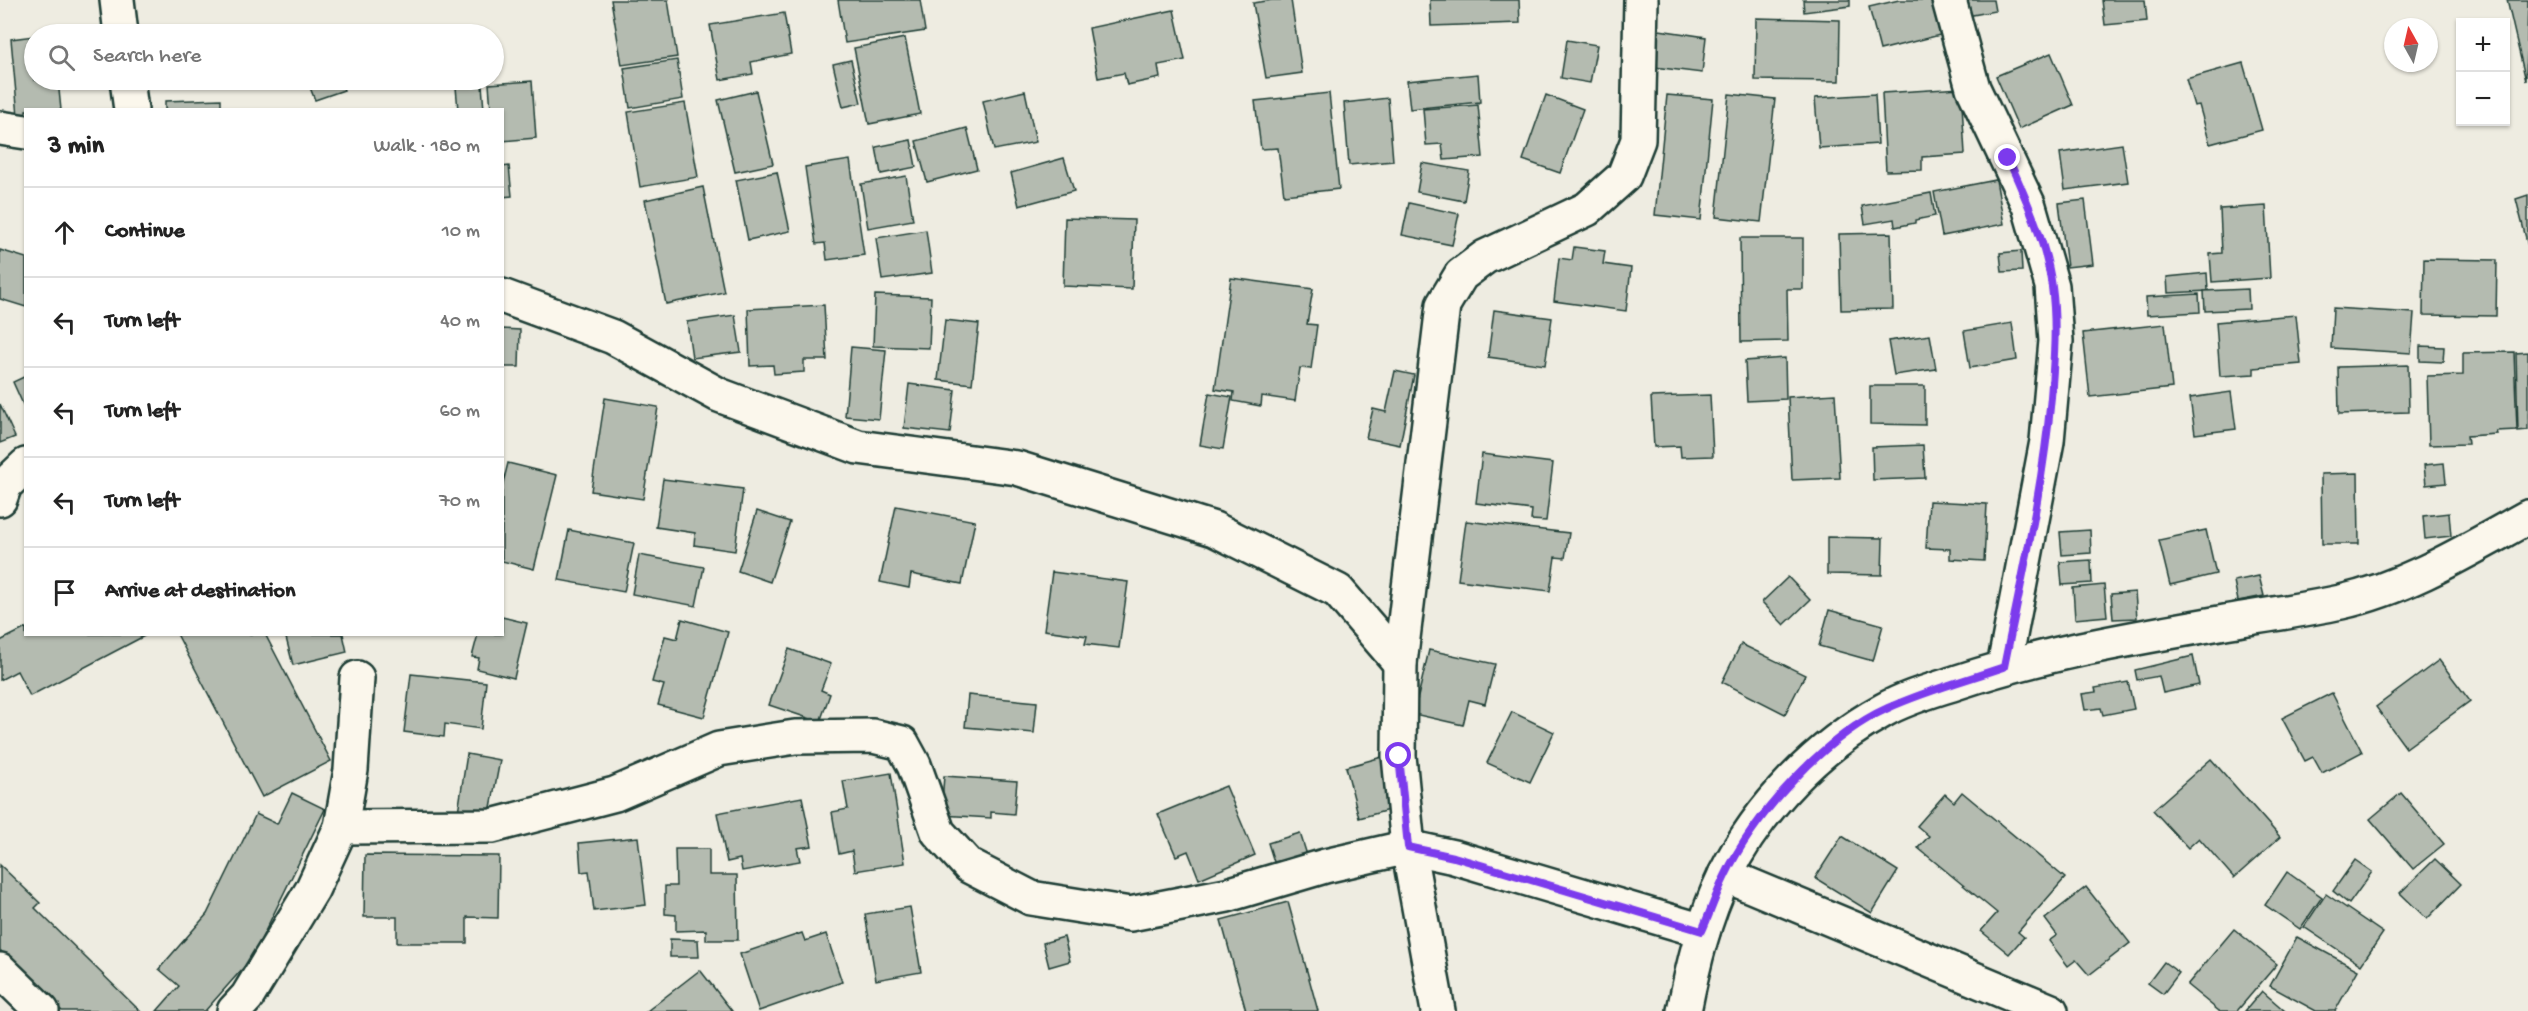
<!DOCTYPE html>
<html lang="en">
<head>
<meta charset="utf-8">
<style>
  :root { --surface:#fff; --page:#f6f6f6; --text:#222; --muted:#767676; --line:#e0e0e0 }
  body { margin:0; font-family:"Gochi Hand",sans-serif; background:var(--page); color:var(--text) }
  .controls { position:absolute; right:18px; top:18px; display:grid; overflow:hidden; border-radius:0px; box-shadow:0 2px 4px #0004 }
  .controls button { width:54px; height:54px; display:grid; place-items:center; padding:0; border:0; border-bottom:2px solid var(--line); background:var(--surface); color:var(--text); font:30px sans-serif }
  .compass { position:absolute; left:2384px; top:18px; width:54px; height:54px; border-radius:50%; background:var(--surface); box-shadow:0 2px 4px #0004; rotate:352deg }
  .stop { position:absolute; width:18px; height:18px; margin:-14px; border:4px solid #7c3aed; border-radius:50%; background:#fff }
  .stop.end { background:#7c3aed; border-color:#fff; box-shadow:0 2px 6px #0008 }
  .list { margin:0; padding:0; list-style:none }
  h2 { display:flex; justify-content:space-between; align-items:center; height:78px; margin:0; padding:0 24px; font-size:26px }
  h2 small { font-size:20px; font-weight:400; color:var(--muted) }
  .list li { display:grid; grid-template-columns:39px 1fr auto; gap:18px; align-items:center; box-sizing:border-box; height:90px; padding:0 24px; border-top:2px solid var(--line) }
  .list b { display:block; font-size:22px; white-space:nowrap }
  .list em { font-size:20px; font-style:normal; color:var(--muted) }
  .icon { flex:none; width:33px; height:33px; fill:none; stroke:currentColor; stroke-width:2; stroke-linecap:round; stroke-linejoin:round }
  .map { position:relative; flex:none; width:2528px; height:1011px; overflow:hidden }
  .search { position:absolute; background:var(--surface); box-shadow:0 2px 4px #0004; left:24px; top:24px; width:480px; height:66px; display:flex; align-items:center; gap:15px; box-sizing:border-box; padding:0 21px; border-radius:33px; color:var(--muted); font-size:22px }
  .panel { position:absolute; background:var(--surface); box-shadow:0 2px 4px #0004; left:24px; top:108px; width:480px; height:528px; border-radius:0px }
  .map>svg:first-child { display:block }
  .building { fill:#b4bbb0; stroke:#1f3d34; stroke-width:1.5 }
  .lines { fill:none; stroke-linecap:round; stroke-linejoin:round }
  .minor-casing { stroke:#1f3d34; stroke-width:38 }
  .minor { stroke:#fbf7ec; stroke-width:33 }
  .route { stroke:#7c3aed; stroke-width:8 }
</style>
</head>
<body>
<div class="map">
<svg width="2528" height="1011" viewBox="0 0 2528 1011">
  <rect width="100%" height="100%" fill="#eeece1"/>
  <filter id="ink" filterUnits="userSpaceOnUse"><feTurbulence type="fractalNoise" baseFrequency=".0167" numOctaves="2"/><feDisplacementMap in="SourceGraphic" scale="12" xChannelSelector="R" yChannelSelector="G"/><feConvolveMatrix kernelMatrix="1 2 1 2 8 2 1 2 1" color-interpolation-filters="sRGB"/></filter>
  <g filter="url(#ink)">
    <g class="building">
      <path d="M611 0H668L677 57 622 65Z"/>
      <path d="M838 0H920L925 31 845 43Z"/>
      <path d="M1272 0H1291L1302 73 1266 78 1253 3Z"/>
      <path d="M1430 0H1519L1520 23 1431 26Z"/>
      <path d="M1803 0H1850V6L1804 12Z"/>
      <path d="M1899 0H1931L1940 35 1880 50 1869 7Z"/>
      <path d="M1965 0H1993L1995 11 1967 16Z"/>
      <path d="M2102 0H2145L2147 21 2105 25Z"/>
      <path d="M2507 0H2528L2526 81Z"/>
      <path d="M1174 10 1185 60 1158 65 1160 78 1127 85 1124 73 1098 78 1089 28Z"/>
      <path d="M784 13 791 54 751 62 753 74 720 80 710 25Z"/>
      <path d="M1756 18 1840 20 1839 81 1755 80Z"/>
      <path d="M1659 30 1706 37 1702 73 1654 67Z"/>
      <path d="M34 36V80H58L61 110H26V116H18L11 39Z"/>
      <path d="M905 38 920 114 869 124 854 48Z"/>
      <path d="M1567 40 1597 45 1590 83 1561 78Z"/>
      <path d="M2051 53 2073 105 2019 129 1996 76Z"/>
      <path d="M677 60 683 99 630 108 624 68Z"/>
      <path d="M851 60 861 103 843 107 833 64Z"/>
      <path d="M2243 63 2262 130 2210 144 2199 105 2194 106 2186 79Z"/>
      <path d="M1478 74 1480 102 1410 109 1407 81Z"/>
      <path d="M307 80H340L344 90 315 100Z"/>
      <path d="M532 81 536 138 502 141V110H491L489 84Z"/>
      <path d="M482 85 484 110H458L456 87Z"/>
      <path d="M1961 88 1965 154 1922 157V170L1886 171 1882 93Z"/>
      <path d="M756 91 773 164 735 172 718 100Z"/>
      <path d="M1025 91 1036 142 994 150 983 101Z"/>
      <path d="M1329 93 1339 189 1284 195 1278 148 1261 149 1255 101Z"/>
      <path d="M1729 94 1775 99 1761 222 1716 217Z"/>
      <path d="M1875 94 1878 144 1819 148 1815 98Z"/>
      <path d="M1546 95 1583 109 1560 173 1523 160Z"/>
      <path d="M1667 95 1713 99 1701 220 1655 215Z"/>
      <path d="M1388 98 1393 161 1349 165 1344 103Z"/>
      <path d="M221 99V110H165V101Z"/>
      <path d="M685 103 698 177 640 187 628 112Z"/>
      <path d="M1478 105 1483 157 1444 160 1442 144 1426 145 1423 109Z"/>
      <path d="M967 128 977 169 927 182 916 141Z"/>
      <path d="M911 140 916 167 881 174 876 147Z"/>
      <path d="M2122 144 2128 182 2065 190 2060 153Z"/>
      <path d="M1064 158 1074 191 1019 206 1011 173Z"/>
      <path d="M850 160 864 255 827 260 825 243 816 244 805 167Z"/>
      <path d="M1422 163 1469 171 1464 201 1417 192Z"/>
      <path d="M509 166 512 196 502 197V167Z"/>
      <path d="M777 172 790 231 748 240 736 180Z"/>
      <path d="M906 176 913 220 868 228 861 184Z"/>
      <path d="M1996 180 2004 224 1942 236 1934 192Z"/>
      <path d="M703 187 724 292 666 304 645 200Z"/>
      <path d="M1931 193 1935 216 1915 220V223L1895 227 1894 219 1865 224 1862 206Z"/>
      <path d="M2528 195V246L2516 199Z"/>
      <path d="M2085 200 2093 264 2067 267 2059 203Z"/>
      <path d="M1409 203 1459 214 1452 245 1402 235Z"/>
      <path d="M2266 206 2270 278 2212 282 2210 254 2222 253 2220 209Z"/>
      <path d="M1065 218 1134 220 1132 289 1063 286Z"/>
      <path d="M926 230 932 273 882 280 876 238Z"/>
      <path d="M1891 233 1893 309 1841 310 1839 234Z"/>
      <path d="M1740 238H1803V289H1787L1788 341 1741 342Z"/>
      <path d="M1574 247 1605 251 1603 264 1631 268 1626 311 1554 301 1559 258 1572 260Z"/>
      <path d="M0 250 26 258V307L0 299Z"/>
      <path d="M2021 251 2022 271 2002 272 2000 253Z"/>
      <path d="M2424 259 2497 260 2496 316 2423 315Z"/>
      <path d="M2207 273 2208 291 2168 293 2167 277Z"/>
      <path d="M1231 278 1313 289 1307 324 1317 325 1311 369 1300 368 1295 401 1262 396 1261 406 1233 401 1234 392 1215 389Z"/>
      <path d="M2248 289 2249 309 2205 311 2204 291Z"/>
      <path d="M2199 294 2200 312 2147 315 2146 297Z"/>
      <path d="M875 295 931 297 929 348 873 346Z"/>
      <path d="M824 305 827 360H804V372L774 374 773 365 750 366 748 309Z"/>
      <path d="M2333 308 2414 313 2411 353 2331 348Z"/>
      <path d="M1494 310 1552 318 1545 365 1488 357Z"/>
      <path d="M735 315 741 352 692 358 687 322Z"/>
      <path d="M2296 315 2301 364 2254 368V374L2220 376 2216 322Z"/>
      <path d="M945 320 979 324 972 384 938 380Z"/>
      <path d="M2012 323 2017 360 1970 368 1964 331Z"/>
      <path d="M2165 324 2172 388 2090 397 2083 333Z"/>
      <path d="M502 329 520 330 519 367H502Z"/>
      <path d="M1930 335 1936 369 1894 375 1888 341Z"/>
      <path d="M2420 346 2444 347 2443 362 2420 361Z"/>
      <path d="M851 347 886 350 879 419 845 416Z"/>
      <path d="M2514 352 2517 430 2496 431 2497 434 2467 436 2468 444 2429 445 2427 376 2463 375V353Z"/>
      <path d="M2528 352V430L2518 431 2516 353Z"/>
      <path d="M1785 358 1786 399 1747 401 1745 361Z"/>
      <path d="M2408 365 2409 412 2339 414 2338 367Z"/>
      <path d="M1395 371 1414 375 1400 445 1366 438 1373 409 1386 412Z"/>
      <path d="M26 376V411L13 382Z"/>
      <path d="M909 384 955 390 950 433 904 428Z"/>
      <path d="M1870 386H1925V425L1870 424Z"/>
      <path d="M2231 392 2236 429 2195 434 2190 398Z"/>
      <path d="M1209 393 1232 397 1223 449 1200 445Z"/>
      <path d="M1835 394 1840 478 1792 480 1788 397Z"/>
      <path d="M1710 395 1713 456 1681 457 1680 446 1654 447 1651 397Z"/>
      <path d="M605 398 658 407 643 499 591 491Z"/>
      <path d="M0 404 15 437 0 443Z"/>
      <path d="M1923 445 1925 478 1873 480 1872 447Z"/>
      <path d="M1482 454 1553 463 1546 521 1531 520 1532 510 1476 503Z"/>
      <path d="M508 463 557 475 534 569 502 561V487Z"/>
      <path d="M2444 463 2446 483 2426 485 2424 465Z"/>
      <path d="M2358 473 2359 544H2322L2321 474Z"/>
      <path d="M663 479 743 489 735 551 694 545 695 533 656 527Z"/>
      <path d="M1929 501 1987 504 1984 561 1950 559V549L1926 548Z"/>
      <path d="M896 506 975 521 962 584 911 574 909 588 880 582Z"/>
      <path d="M757 511 790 522 770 582 738 571Z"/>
      <path d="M2449 513 2451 536 2425 539 2423 516Z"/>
      <path d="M1466 521 1569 533 1565 558 1555 557 1550 591 1458 580Z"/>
      <path d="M569 530 634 543 624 592 559 580Z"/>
      <path d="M2090 530 2091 553 2062 555 2060 532Z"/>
      <path d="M2206 530 2216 574 2170 585 2159 540Z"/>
      <path d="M1827 537 1883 538 1882 575 1827 574Z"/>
      <path d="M639 555 704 567 696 606 632 594Z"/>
      <path d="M2091 560 2092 583 2062 585 2060 562Z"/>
      <path d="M1052 572 1128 582 1119 648 1085 644 1087 636 1044 630Z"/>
      <path d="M2259 576 2264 596 2238 601 2234 581Z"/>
      <path d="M1788 577 1810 600 1784 625 1762 602Z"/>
      <path d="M2104 585 2107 616 2075 619 2073 588Z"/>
      <path d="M2135 592 2137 618 2113 619 2111 594Z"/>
      <path d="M1829 610 1883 625 1873 661 1819 646Z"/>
      <path d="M502 617 527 623 514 678 477 669 479 658 472 657 478 634H502Z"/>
      <path d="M682 619 728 632 704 717 658 705 664 685 652 682 665 636 677 639Z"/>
      <path d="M26 628V634H148L30 696 17 671 0 680V641Z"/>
      <path d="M177 634H265L331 761 262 797Z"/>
      <path d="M285 634H343L347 652 293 665Z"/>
      <path d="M1741 644 1805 675 1785 714 1722 682Z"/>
      <path d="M789 649 831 664 821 690 830 694 820 722 769 705Z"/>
      <path d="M1429 650 1495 664 1485 704 1469 700 1463 725 1414 714Z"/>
      <path d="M2193 656 2199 685 2163 693 2159 676 2137 680 2135 670Z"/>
      <path d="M2439 660 2470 701 2406 748 2376 707Z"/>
      <path d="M411 674 486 682 481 729 445 724 444 737 404 732Z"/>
      <path d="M2128 682 2134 709 2103 715 2101 708 2085 710 2082 694 2096 692 2095 688Z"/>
      <path d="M2332 693 2362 752 2322 773 2313 757 2305 761 2282 718Z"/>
      <path d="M968 695 1037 702 1034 733 965 727Z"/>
      <path d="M1512 712 1554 732 1530 782 1487 763Z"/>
      <path d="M467 754 500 760 489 818 458 812Z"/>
      <path d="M1382 757 1396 808 1359 818 1346 767Z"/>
      <path d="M2211 759 2280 837 2234 878 2199 838 2188 848 2153 810Z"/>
      <path d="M891 773 905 863 855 871 852 851 839 854 832 812 848 809 843 781Z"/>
      <path d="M944 776 1017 781 1014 814 991 812V818L941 815Z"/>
      <path d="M1226 786 1255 855 1199 879 1188 851 1176 856 1158 814Z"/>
      <path d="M1962 792 2065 878 2018 932 2024 937 2009 954 1981 931 1997 913 1918 848 1929 836 1917 826 1945 794 1954 802Z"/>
      <path d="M292 793 325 809 252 958 205 1011H157L179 986 159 969 207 914 256 814 277 824Z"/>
      <path d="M2401 793 2444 844 2413 869 2370 819Z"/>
      <path d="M802 797 812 846 797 848 800 861 742 871 740 859 727 862 717 813Z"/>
      <path d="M1300 833 1307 855 1275 865 1268 843Z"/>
      <path d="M1842 836 1898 871 1872 913 1815 878Z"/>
      <path d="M638 837 646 905 594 911 589 871 581 872 579 843Z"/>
      <path d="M675 849H709V875H737L738 940H706V930L676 931V915L665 914V886H676Z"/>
      <path d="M365 855 499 856 498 918 467 917V943H397V917H364Z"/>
      <path d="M2435 859 2461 884 2427 919 2400 893Z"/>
      <path d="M2355 860 2372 872 2349 904 2333 891Z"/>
      <path d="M0 865 40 903 35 908 140 1011H62L0 950Z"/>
      <path d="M2287 872 2322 897 2300 929 2265 905Z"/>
      <path d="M2086 887 2130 943 2089 975 2076 960 2068 966 2049 941 2057 935 2045 919Z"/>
      <path d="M2326 894 2383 933 2361 965 2304 927Z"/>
      <path d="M1288 902 1318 1011H1246L1221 920Z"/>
      <path d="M910 907 921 972 876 980 865 914Z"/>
      <path d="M2234 929 2277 964 2237 1011H2219L2187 985Z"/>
      <path d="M802 933 805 941 826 934 842 982 759 1011 740 954Z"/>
      <path d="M1064 937 1070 961 1049 967 1043 943Z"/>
      <path d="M2297 937 2358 970 2335 1011H2316L2270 986Z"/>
      <path d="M670 939 698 940 699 957H670Z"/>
      <path d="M2164 962 2179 973 2163 994 2148 983Z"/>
      <path d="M700 970 732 1011H647Z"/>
      <path d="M2262 991 2285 1011H2245Z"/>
    </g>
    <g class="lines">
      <defs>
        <g id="minor">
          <path d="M117 0 121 34"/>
          <path d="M1949 0 1973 88 2029 206 2052 286 2056 341 2047 441 2004 667"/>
          <path d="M127 80 131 110"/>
          <path d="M0 128 26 132"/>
          <path d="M502 296 613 337 719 395 858 447 1017 468 1214 529 1338 591 1400 663"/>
          <path d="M0 499 5 485 26 465"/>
          <path d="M341 827 492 826 615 794 719 749 795 737 873 736 902 743 914 765 938 832 969 866 1031 898 1130 914 1227 895 1325 866 1408 847 1454 857 1703 931"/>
          <path d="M1725 875 2051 1011"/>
          <path d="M0 970 42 1011"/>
          <path d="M234 1011 247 997 312 890 341 827 351 770 357 678"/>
          <path d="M1438 1011 1408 847 1399 756 1400 663 1443 305 1461 275 1485 257 1587 209 1624 176 1638 140 1641 0"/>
          <path d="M1684 1011C1693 965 1704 918 1725 875 1759 807 1818 746 1884 710 1907 697 1934 690 1958 682 2050 651 2147 636 2242 619 2275 614 2308 609 2341 602 2408 587 2468 550 2528 517"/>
        </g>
      </defs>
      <use href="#minor" class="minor-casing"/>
      <use href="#minor" class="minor"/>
    </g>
  </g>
  <g class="lines" filter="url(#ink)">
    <path class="route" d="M1399 756 1408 847 1454 857 1702 931C1710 913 1716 894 1725 876 1754 815 1825 736 1888 708 1925 691 1966 680 2004 667 2022 577 2043 488 2051 397 2054 360 2057 324 2052 287 2046 242 2026 199 2008 158"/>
  </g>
</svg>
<div class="controls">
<button>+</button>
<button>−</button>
</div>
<svg class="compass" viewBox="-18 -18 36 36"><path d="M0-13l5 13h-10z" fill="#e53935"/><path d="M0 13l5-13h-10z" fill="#767676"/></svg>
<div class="stop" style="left:1399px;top:756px"></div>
<div class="stop end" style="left:2008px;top:158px"></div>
<div class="search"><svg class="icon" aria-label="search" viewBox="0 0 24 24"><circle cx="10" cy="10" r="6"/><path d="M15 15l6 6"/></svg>Search here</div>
<section class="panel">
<h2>3 min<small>Walk · 180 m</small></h2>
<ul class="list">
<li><svg class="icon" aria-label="ahead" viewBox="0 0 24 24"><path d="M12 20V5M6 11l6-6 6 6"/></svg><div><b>Continue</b></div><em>10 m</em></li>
<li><svg class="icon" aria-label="left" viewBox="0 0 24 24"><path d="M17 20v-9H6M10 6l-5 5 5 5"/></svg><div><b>Turn left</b></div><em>40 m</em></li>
<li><svg class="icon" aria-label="left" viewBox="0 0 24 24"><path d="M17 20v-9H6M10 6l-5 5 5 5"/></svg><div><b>Turn left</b></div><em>60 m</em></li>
<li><svg class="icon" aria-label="left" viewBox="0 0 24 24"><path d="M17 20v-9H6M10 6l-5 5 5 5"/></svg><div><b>Turn left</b></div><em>70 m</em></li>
<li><svg class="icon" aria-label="arrive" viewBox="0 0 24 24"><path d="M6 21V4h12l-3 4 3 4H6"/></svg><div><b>Arrive at destination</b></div></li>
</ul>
</section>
</div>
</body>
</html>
